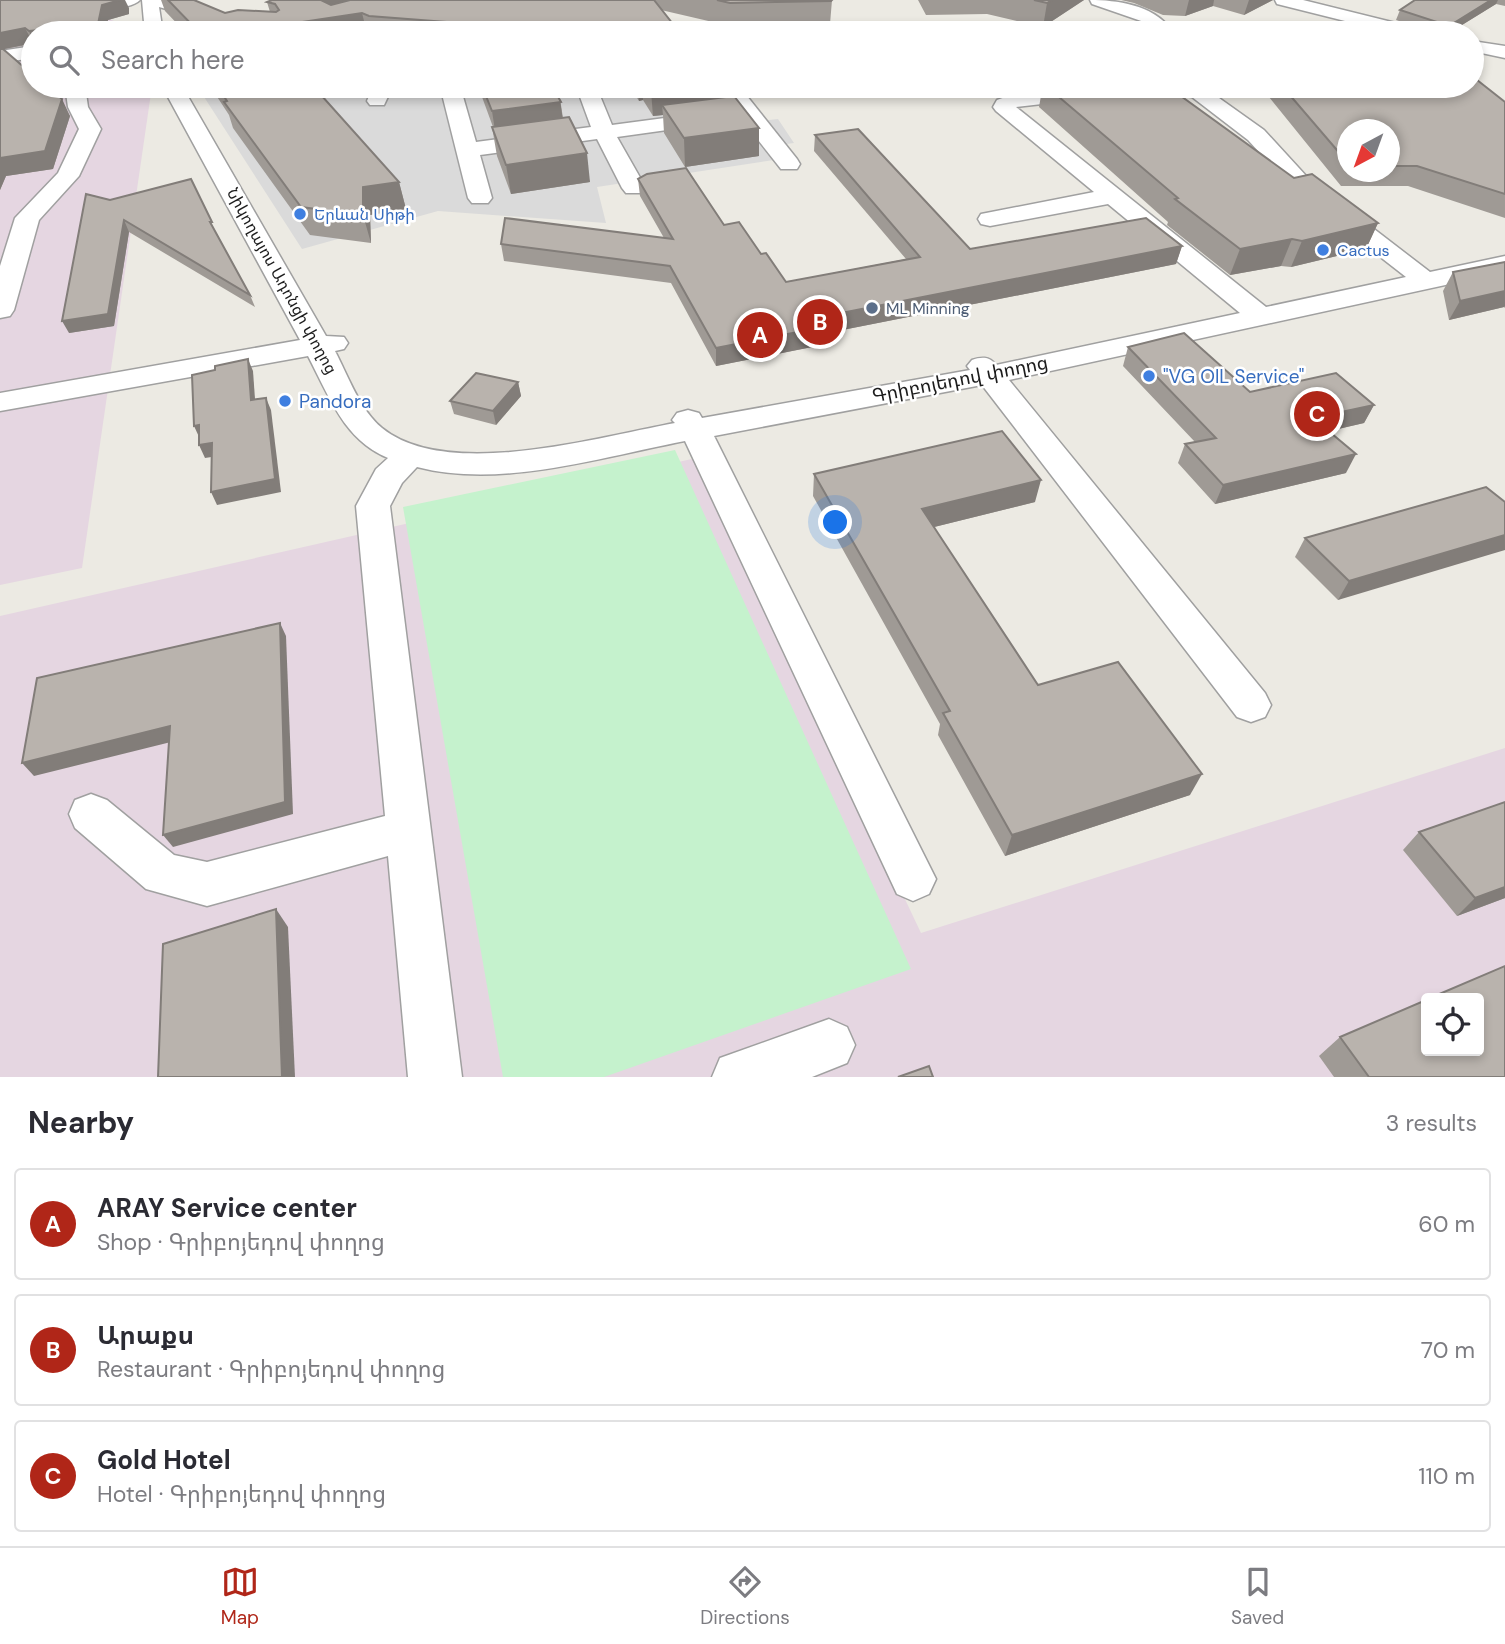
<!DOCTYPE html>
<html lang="en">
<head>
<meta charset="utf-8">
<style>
  :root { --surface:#fff; --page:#f2f2f3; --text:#2b2b33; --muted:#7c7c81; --line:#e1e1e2; --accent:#b02618 }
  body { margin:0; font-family:"DM Sans","Noto Sans Armenian",sans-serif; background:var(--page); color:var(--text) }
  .controls { position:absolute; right:21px; bottom:21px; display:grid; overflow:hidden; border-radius:7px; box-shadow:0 4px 10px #0003 }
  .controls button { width:63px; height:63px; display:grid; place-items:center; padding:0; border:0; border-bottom:2px solid var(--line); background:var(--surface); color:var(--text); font:35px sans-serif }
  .compass { position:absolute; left:1337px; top:119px; width:63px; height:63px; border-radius:50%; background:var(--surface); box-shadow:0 4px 10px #0003; rotate:221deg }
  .you { position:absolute; left:836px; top:523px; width:24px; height:24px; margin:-18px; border:5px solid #fff; border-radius:50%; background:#1a73e8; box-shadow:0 0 0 10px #1a73e833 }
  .badge { display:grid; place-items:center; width:46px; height:46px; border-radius:50%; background:var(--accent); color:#fff; font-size:23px; font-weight:700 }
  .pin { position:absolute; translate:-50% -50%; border:4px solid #fff; box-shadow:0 2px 7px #0006 }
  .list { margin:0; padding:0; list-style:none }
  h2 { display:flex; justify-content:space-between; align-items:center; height:91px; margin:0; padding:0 28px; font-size:30px }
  h2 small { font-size:23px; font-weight:400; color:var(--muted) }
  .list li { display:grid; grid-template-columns:46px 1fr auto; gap:21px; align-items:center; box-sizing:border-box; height:112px; margin:0 14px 14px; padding:0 14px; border:2px solid var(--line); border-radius:7px }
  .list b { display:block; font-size:26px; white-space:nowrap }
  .list p { margin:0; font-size:23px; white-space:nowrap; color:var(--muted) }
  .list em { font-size:23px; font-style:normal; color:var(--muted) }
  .icon { flex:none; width:38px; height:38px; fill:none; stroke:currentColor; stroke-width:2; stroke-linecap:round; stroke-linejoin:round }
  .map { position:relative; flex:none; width:1505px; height:1077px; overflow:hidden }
  .search { position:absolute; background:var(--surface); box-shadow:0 4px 10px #0003; left:21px; right:21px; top:21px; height:77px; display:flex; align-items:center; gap:18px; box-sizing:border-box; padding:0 24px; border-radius:38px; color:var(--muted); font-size:26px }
  .sheet { height:469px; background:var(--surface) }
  nav { display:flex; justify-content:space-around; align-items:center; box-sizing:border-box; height:98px; border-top:2px solid var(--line); background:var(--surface); font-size:19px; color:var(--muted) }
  nav a { display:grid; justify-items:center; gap:4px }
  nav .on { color:var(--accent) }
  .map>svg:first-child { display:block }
  .residential { fill:#dadada }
  .industrial { fill:#e5d6e1; fill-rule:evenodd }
  .park { fill:#c5f2cd }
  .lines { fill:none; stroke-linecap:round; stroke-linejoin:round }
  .minor-casing { stroke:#a0a0a0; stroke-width:3 }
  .minor { fill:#fff; fill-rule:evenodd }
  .wall { fill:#9f9a95; fill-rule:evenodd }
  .shaded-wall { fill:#827d79 }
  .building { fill:#b9b3ad; stroke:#827d79; stroke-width:2 }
  .shop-dot { fill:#3f7fe0; stroke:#fff; stroke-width:2.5 }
  .service-dot { fill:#5c6f8a; stroke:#fff; stroke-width:2.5 }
  .labels { text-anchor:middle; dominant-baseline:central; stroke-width:5; stroke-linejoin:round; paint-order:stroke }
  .far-shop-label { font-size:16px; fill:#366cbe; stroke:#fff; text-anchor:start }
  .far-street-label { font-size:16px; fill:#1c1c1c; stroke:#fff }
  .far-service-label { font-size:16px; fill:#4e5e75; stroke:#fff; text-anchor:start }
  .shop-label { font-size:19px; fill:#366cbe; stroke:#fff; text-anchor:start }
  .street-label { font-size:19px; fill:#1c1c1c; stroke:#fff }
</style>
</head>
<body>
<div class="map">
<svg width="1505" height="1077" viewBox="0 0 1505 1077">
  <rect width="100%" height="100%" fill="#eceae3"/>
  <path class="residential" d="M197 86H717L751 122 778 119 794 143 779 145 787 158 597 187 606 223 438 211 302 249Z"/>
  <g class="industrial">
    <path d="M0 0 75 2 120 24 124 33H33V86H147L151 93 82 568 0 585Z"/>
    <path d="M696 458 921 933 1505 748V1077H0V616ZM1426 998H1479V1051H1426Z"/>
  </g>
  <path class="park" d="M675 450 911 969 604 1077H503L403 507Z"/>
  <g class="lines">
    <defs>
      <g id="minor">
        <path d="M71 0H140C130 11 82 12 71 0Z"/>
        <path d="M142 0H174L280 29 283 33H255L159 7 163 33H145Z"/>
        <path d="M1090 0C1117 0 1152 5 1170 28H1277L1286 33H1080L1083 29 1089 28H1151L1147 23 1092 4Z"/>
        <path d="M1275 0H1303L1420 29 1423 33H1393L1277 4Z"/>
        <path d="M1472 41 1505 46V58L1472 51Z"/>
        <path d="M33 46V58L0 63V51Z"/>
        <path d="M65 86H85L88 107 101 129 79 176 39 220 14 310 10 316 0 318V266L15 218 58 173 79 129 68 107Z"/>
        <path d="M162 86H182L326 336 344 337 348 343 344 349 335 351C348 376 360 410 382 428 447 481 598 437 675 423L672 420 677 413 688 410 699 413 702 418 970 370 967 366 972 360C981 357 989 356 996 365L1240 313 1108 204 990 226 981 224 978 219 981 214 1094 192 996 111 993 107 997 100 1008 96 1099 86 1205 88 1264 130 1309 179 1430 272 1505 256V272L1009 380 1265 693 1271 705 1265 717 1251 722 1237 717 982 385 714 436 936 879 929 894 913 901 897 894 685 441C602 457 501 489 417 467L402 483 390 506 462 1077H408L388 856 207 906 146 889 75 828 69 814 75 800 91 794 107 800 174 855 207 862 385 816 356 506 376 469 388 458C344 440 329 396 308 356L0 411V393L300 340ZM1156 91 1192 97 1248 140 1293 189 1406 277 1266 307 1016 107Z"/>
        <path d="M373 86H393L384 105H370L367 101Z"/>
        <path d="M440 86H460L476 142 591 127 576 86H596L612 125 710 112 717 114 720 118 717 122 710 124 617 137 646 188 642 193H626L622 188 597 139 480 155 492 198 488 203H472L468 198Z"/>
        <path d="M719 86H739L797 159 800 164 797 169H781L740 117Z"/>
        <path d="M829 1019 847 1027 855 1045 847 1063 812 1077H712L720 1058Z"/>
      </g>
    </defs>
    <use href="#minor" class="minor-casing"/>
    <use href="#minor" class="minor"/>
  </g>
  <g class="wall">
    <path d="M0 0 129 8V14L108 20 105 33H33V44L4 49 70 116 53 169 6 176 0 190Z"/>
    <path d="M161 0H194L225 13 270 12 267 2 272 0H832L830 24 730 26 661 10 680 33H186L165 11Z"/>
    <path d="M918 0H1084L1043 27 987 14 926 15Z"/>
    <path d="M1121 0H1273L1244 15 1213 6 1185 16 1163 15 1134 3Z"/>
    <path d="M1415 0H1505V6L1496 4 1449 33H1435L1396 20 1400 10Z"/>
    <path d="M210 86H313L399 182 406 209 370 215 371 243 310 235 233 128 229 115Z"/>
    <path d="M478 86H558L563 118 590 182 511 194 497 156 492 127H493Z"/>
    <path d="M630 86H718L719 98 759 128V156L685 167 664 133 663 115 653 116 643 100 639 101Z"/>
    <path d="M1015 86H1167L1294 178 1378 223 1366 249 1291 267 1281 266 1230 275 1167 225 1168 222 1039 107 1042 90 1022 92Z"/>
    <path d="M1260 86H1472L1505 102V218L1408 186H1341ZM1348 130H1390V172H1348Z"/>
    <path d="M815 135 970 249 1182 246 1176 264 812 336V347L716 366 671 283 504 261 501 244 664 238 640 196 638 179 724 225 761 254 786 282 906 259 814 151Z"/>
    <path d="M86 194 217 234 250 295 255 307 129 232 114 326 69 333Z"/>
    <path d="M1505 262V308L1504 307 1449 320 1443 291 1453 272Z"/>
    <path d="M1128 347 1250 392 1374 405 1364 423 1329 431 1346 473 1215 504 1178 463 1185 444 1195 442 1123 366Z"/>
    <path d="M518 382 521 396 496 425 454 414 450 401Z"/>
    <path d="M814 474 1035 502 934 527 1038 685 1190 795 1005 856 938 735 940 724 813 496Z"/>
    <path d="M1505 502 1338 600 1295 557 1305 538Z"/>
    <path d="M1419 832 1505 898 1457 916 1403 850Z"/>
    <path d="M1340 1037 1505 1077H1334L1319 1056Z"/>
  </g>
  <g class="shaded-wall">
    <path d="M120 0H125L129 8V14L108 20 105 33H33V42L29 31 102 5Z"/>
    <path d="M319 0H379L362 13 367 33H270L269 27Z"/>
    <path d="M1052 0H1084L1043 27 1047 3Z"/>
    <path d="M1189 0H1214L1213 6 1185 16Z"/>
    <path d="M1249 0H1273L1244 15Z"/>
    <path d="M1491 0H1498L1496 4 1449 33H1446L1449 26Z"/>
    <path d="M25 28 33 43 0 50V33Z"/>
    <path d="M552 86H558L564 128 496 137 492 111Z"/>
    <path d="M638 86H642L643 100 639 101Z"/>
    <path d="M694 86H718L719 108 662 105 663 115 653 116 651 91Z"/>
    <path d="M1023 86H1043L1042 90 1022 92Z"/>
    <path d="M62 99 70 116 53 169 6 176 0 190V158Z"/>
    <path d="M759 128V156L685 167 684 138Z"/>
    <path d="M587 153 590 182 511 194 506 165Z"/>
    <path d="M399 182 406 209 370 215 371 243 363 215V187Z"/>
    <path d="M124 220 129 232 114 326 69 333 62 321Z"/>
    <path d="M1378 223 1366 249 1291 267 1302 241Z"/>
    <path d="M1292 239 1281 266 1230 275 1240 249Z"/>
    <path d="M1182 246 1176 264 812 336V347L716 366V348L806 320Z"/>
    <path d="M1505 291V306L1504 307 1449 320 1460 301Z"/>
    <path d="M248 359 253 371 256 413 251 400Z"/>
    <path d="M518 382 521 396 496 425 493 411Z"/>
    <path d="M266 398 271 410 281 492 217 505 211 492Z"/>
    <path d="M1374 405 1364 423 1304 437 1313 418Z"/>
    <path d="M199 425 200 439 194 426Z"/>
    <path d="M212 443 218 456 205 458 199 445Z"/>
    <path d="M1356 454 1346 473 1215 504 1223 485Z"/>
    <path d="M1041 480 1035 502 918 531 922 509Z"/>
    <path d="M1505 535V550L1338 600 1349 581Z"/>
    <path d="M280 623 286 636 293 814 173 847 163 835Z"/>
    <path d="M170 726 179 740 34 776 22 763Z"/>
    <path d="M1202 774 1190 795 1005 856 1012 835Z"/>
    <path d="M1505 887V898L1457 916 1475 898Z"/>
    <path d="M276 909 288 927 295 1077H282Z"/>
  </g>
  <g class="building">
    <path d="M0 0H120L102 5 98 24 29 31 25 28 0 33Z"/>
    <path d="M168 0H194L225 13 238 10 276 12 279 10 275 4 267 2 272 0H321L331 5 350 0H654L680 33H610L608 30 552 33H463L459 23 369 16 362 13 269 27 273 33H191L199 32Z"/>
    <path d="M717 0H832L831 1 730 3Z"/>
    <path d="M1034 0H1052L1047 3Z"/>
    <path d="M1415 0H1491L1449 26 1400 10Z"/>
    <path d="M0 49H3L33 75V86H46L62 99 45 151 0 158Z"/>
    <path d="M1472 76 1505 102V194L1417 166H1390V130H1348V163L1282 86H1472Z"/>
    <path d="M217 86H313L399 182 363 187V215L301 207 224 102 227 101Z"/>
    <path d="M482 86H552L561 102 492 111Z"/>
    <path d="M648 86H694L651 91Z"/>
    <path d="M1046 86H1167L1294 178 1312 174 1378 223 1302 241 1292 239 1240 249 1175 199 1178 198Z"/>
    <path d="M734 96 759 128 684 138 662 105Z"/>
    <path d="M569 117 587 153 506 165 492 127Z"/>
    <path d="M858 129 970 249 1146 218 1182 246 806 320 813 329 716 348 670 266 501 244 505 218 673 239 638 179 647 174 686 168 724 225 739 222 761 254 766 253 786 282 920 257 815 135Z"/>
    <path d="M191 179 212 222H210L250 295 124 220 108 314 62 321 86 194 110 200Z"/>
    <path d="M1505 262V291L1460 301 1453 272Z"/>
    <path d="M1184 333 1250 392 1336 373 1374 405 1313 418 1356 454 1223 485 1185 444 1216 438 1128 347Z"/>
    <path d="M248 359 251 400 266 398 275 479 211 492 212 443 199 445V425L194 426 192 375 215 370V366Z"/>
    <path d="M476 373 518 382 493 411 450 401Z"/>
    <path d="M1002 431 1041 480 922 509 1038 685 1118 662 1202 774 1012 835 943 713 950 711 814 474Z"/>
    <path d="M1486 487 1505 502V535L1349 581 1305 538Z"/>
    <path d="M280 623 285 802 163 835 170 726 22 763 37 678Z"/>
    <path d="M1505 802V887L1475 898 1419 832Z"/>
    <path d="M276 909 282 1077H158L163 944Z"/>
    <path d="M1505 966V1077H1369L1340 1037 1426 1000V1051H1479V998H1430Z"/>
    <path d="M929 1066 933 1077H898Z"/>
  </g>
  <g class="shop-dot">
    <circle cx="300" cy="214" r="7"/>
    <circle cx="1323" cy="250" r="7"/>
    <circle cx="1149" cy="376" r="7"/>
    <circle cx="285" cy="401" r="7"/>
  </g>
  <circle class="service-dot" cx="872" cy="308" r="7"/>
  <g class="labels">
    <g class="far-shop-label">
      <text x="314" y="214">Երևան Սիթի</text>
      <text x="1337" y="250">Cactus</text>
    </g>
    <g class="far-street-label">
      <text transform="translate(282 281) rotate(61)">Նիկողայոս Ադոնցի փողոց</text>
    </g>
    <g class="far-service-label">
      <text x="886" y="308">ML Minning</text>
    </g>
    <g class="shop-label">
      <text x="1163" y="376">"VG OIL Service"</text>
      <text x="299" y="401">Pandora</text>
    </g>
    <g class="street-label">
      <text transform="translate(960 379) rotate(-11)">Գրիբոյեդով փողոց</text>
    </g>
  </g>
</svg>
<div class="controls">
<button><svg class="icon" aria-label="locate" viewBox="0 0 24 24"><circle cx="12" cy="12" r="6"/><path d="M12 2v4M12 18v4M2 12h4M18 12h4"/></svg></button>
</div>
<svg class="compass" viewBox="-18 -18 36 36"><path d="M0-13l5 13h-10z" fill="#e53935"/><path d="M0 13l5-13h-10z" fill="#7c7c81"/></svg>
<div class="you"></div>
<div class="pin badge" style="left:760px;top:335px">A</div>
<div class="pin badge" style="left:820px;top:322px">B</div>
<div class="pin badge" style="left:1317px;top:414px">C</div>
<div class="search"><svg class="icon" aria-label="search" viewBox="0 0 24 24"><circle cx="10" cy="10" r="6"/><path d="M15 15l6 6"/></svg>Search here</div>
</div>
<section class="sheet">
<h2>Nearby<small>3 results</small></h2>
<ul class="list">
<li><span class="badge">A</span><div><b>ARAY Service center</b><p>Shop · Գրիբոյեդով փողոց</p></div><em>60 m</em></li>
<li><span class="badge">B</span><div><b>Արաքս</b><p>Restaurant · Գրիբոյեդով փողոց</p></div><em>70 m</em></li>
<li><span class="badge">C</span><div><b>Gold Hotel</b><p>Hotel · Գրիբոյեդով փողոց</p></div><em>110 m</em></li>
</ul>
</section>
<nav>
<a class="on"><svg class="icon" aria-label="map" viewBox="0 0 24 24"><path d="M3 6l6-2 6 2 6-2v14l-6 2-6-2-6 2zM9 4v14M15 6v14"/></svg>Map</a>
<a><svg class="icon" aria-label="directions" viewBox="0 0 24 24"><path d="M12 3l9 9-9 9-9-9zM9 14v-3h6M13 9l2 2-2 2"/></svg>Directions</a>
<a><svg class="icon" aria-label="saved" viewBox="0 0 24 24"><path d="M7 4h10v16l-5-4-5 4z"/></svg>Saved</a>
</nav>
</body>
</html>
